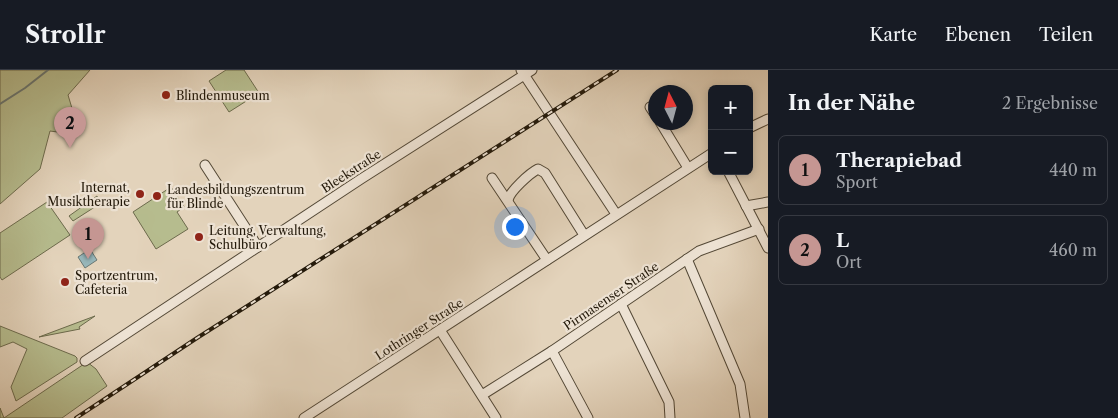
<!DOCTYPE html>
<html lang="de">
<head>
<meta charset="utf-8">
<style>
  :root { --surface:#171b24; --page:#242831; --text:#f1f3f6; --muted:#9ea1a6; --line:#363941; --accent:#c59692 }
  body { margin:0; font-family:"Libre Caslon Text",serif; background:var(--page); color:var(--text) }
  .controls { position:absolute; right:15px; top:15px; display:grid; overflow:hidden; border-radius:8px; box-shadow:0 2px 8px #0003 }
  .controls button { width:45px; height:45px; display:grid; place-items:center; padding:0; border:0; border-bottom:1px solid var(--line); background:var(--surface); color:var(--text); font:25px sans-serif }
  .compass { position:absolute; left:648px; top:15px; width:45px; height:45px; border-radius:50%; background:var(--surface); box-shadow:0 2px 8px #0003; rotate:354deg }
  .you { position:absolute; left:514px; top:156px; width:18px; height:18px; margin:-12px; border:4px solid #fff; border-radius:50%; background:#1a73e8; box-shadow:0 0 0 8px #1a73e833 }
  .badge { display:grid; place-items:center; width:32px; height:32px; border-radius:50%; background:var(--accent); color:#111; font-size:16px; font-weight:700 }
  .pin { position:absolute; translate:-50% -41px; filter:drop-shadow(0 1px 2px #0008) }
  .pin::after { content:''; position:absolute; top:26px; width:18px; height:15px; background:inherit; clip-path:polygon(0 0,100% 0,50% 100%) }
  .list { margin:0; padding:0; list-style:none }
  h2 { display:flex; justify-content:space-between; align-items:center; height:65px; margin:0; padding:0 20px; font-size:21px }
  h2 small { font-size:16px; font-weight:400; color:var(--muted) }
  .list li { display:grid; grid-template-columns:32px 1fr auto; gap:15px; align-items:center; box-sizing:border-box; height:70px; margin:0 10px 10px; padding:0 10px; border:1px solid var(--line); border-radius:8px }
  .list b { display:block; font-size:19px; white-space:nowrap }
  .list p { margin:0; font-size:16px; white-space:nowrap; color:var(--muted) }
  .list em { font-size:16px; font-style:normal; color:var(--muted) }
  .map { position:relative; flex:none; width:768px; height:348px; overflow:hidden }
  header { display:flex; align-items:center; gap:30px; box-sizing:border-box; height:70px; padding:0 25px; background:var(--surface); border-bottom:1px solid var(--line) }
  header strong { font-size:24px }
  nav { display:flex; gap:28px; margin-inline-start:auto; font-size:18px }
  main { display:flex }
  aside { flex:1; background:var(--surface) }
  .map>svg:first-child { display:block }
  .green { fill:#b6bc8e; stroke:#6c6a4c }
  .water { fill:#97b6b9; stroke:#697773 }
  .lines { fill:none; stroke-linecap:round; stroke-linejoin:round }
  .stream { stroke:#697773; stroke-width:2 }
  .minor-casing { stroke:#534836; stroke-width:11 }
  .minor { stroke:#ede2d3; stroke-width:9 }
  .rail-casing { stroke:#23190a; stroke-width:4 }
  .rail { stroke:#ede2d3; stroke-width:2; stroke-dasharray:5.5; stroke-linecap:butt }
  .poi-dot { fill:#8f2418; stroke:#ede2d3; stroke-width:2 }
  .labels { text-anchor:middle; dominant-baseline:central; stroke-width:4.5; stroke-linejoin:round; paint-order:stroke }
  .poi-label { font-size:12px; fill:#23190a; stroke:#ede2d3; text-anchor:start }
  .street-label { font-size:12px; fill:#23190a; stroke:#ede2d3 }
</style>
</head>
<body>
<header>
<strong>Strollr</strong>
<nav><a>Karte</a><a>Ebenen</a><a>Teilen</a></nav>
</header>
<main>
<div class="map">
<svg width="768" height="348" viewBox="0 0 768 348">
  <rect width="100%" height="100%" fill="#e3d3bb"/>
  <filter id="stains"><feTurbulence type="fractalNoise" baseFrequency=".004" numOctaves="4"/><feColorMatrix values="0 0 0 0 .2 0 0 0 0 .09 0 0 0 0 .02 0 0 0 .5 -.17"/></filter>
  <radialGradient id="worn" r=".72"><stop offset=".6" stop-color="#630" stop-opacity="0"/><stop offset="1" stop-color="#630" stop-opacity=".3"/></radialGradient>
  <g class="green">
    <path d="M0 0H90L68 25 80 65 50 61 40 99 0 134Z"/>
    <path d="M226 0H244L259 23 229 42 209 11Z"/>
    <path d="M171 117 184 137 177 142 188 159 156 179 133 142Z"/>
    <path d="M97 126 101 133 73 151 69 146Z"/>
    <path d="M47 132 70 165 2 210 0 207V163Z"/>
    <path d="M95 246 79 257 80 259 39 267Z"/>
    <path d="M0 256 75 286 77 288V292L16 331 11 317 27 279 13 272 0 277Z"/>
    <path d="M87 292 96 299 107 316 62 348H0V338L4 348Z"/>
  </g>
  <path class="water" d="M90 179 97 190 85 198 78 187Z"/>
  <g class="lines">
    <path class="stream" d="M0 34 25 18 48 0"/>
    <defs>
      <g id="minor">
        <path d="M521 0 616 144"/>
        <path d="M650 37 656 46"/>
        <path d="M660 52 688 98"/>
        <path d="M749 58 768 49"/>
        <path d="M205 95 258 177"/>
        <path d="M728 101 768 178"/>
        <path d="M492 108 547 190"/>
        <path d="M508 130C510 121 530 103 538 99L545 103 584 165"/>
        <path d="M746 136 768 132"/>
        <path d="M687 189 740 314 745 348"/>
        <path d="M621 234 669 332 670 348"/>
        <path d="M440 260 496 348"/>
        <path d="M552 281 588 348"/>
        <path d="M85 291 361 109 532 0"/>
        <path d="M482 325 552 281 699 181 759 159"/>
        <path d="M304 348 712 83"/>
      </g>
    </defs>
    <use href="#minor" class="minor-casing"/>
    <use href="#minor" class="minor"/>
    <defs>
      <path id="rail" d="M76 348 197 268 617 0"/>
    </defs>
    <use href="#rail" class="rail-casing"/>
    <use href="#rail" class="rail"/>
  </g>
  <g class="poi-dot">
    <circle cx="166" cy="25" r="5"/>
    <circle cx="140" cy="124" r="5"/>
    <circle cx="157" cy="126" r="5"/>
    <circle cx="199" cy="167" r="5"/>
    <circle cx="65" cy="212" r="5"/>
  </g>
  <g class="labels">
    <g class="poi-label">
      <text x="176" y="25">Blindenmuseum</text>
      <text x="130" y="117" text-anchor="end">Internat,<tspan x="130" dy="14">Musiktherapie</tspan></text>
      <text x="167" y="119">Landesbildungszentrum<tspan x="167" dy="14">für Blinde</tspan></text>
      <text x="209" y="160">Leitung, Verwaltung,<tspan x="209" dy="14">Schulbüro</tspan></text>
      <text x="75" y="205">Sportzentrum,<tspan x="75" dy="14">Cafeteria</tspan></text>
    </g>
    <g class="street-label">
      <text transform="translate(351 101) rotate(-33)">Bleekstraße</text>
      <text transform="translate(611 226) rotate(-34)">Pirmasenser Straße</text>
      <text transform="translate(419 259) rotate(-33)">Lothringer Straße</text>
    </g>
  </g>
  <rect width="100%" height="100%" filter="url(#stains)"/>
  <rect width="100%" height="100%" fill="url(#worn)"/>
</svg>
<div class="controls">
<button>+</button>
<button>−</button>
</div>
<svg class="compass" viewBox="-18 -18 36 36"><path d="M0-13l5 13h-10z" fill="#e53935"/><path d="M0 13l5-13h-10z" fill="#9ea1a6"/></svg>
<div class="you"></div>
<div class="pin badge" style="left:88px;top:189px">1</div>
<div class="pin badge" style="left:70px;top:78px">2</div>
</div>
<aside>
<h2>In der Nähe<small>2 Ergebnisse</small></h2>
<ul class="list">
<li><span class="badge">1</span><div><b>Therapiebad</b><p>Sport</p></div><em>440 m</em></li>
<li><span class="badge">2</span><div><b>L</b><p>Ort</p></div><em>460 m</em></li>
</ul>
</aside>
</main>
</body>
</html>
